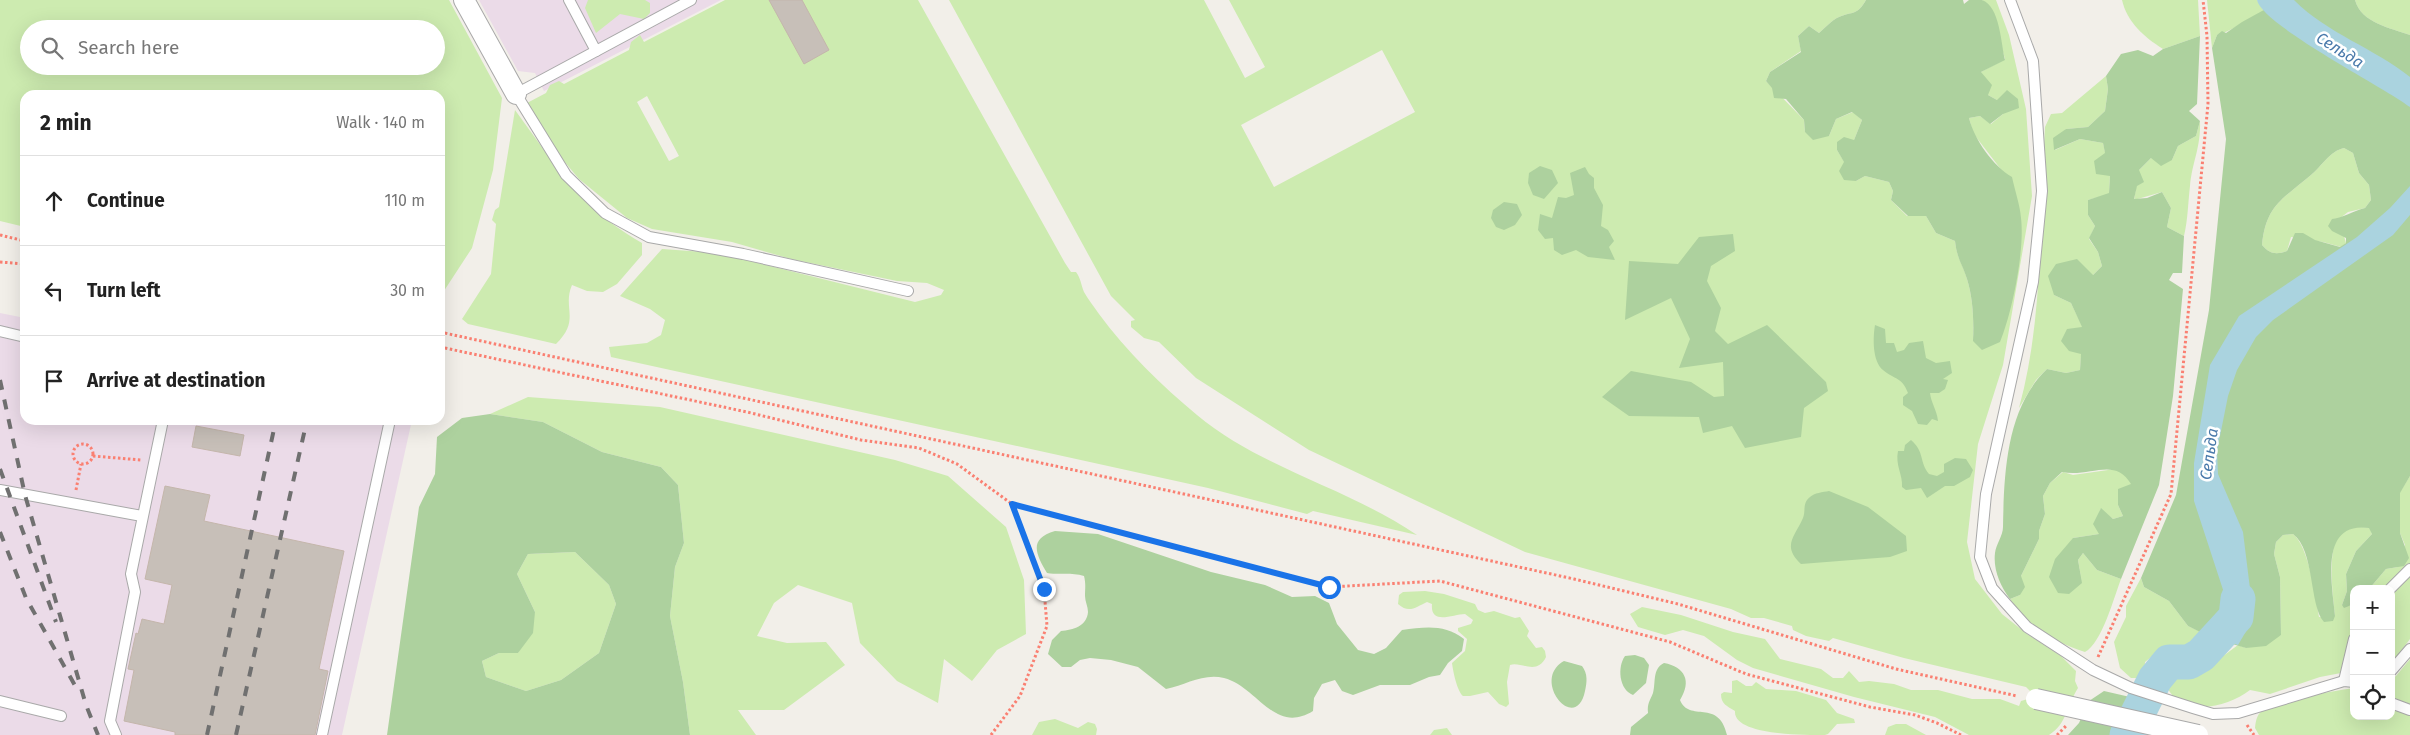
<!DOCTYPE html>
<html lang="en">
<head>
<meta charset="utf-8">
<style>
  :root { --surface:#fff; --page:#f2f2f2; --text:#222; --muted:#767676; --line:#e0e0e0 }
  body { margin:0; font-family:"Fira Sans",sans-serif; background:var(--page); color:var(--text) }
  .controls { position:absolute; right:15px; bottom:15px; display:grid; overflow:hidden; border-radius:10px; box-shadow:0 5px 20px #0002 }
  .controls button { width:45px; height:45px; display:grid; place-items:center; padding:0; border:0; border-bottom:1px solid var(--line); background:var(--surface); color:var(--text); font:25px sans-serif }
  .stop { position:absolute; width:15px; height:15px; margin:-11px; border:4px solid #1a73e8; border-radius:50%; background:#fff }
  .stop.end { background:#1a73e8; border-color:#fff; box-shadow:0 1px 5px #0008 }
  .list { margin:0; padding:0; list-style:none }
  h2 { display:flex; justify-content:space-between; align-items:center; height:65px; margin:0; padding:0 20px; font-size:21px }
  h2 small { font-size:16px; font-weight:400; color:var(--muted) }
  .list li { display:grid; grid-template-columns:32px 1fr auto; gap:15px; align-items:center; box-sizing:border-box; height:90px; padding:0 20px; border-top:1px solid var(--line) }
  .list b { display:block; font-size:19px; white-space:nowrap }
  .list em { font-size:16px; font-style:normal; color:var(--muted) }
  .icon { flex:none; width:28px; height:28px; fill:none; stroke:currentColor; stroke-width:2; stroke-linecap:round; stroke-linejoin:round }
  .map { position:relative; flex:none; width:2410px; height:735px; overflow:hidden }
  .search { position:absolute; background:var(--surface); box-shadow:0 5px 20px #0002; left:20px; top:20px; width:425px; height:55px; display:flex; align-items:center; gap:12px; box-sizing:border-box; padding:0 18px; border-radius:28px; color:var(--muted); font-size:19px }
  .panel { position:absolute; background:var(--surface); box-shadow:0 5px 20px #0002; left:20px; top:90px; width:425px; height:335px; border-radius:15px }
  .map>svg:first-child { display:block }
  .industrial { fill:#ebdbe8 }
  .grass { fill:#cdebb0; fill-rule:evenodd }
  .forest { fill:#add19e; fill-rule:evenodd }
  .water { fill:#aad3df }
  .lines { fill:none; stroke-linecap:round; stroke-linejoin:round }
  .river { stroke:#aad3df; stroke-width:35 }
  .building { fill:#c7bfb8; stroke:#c4b6ab }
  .service-casing { stroke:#a9a9a9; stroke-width:12 }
  .minor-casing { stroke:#a9a9a9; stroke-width:22 }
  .path { stroke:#fa8072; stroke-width:3; stroke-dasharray:2.5 2.5; stroke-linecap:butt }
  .service { stroke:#fff; stroke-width:10 }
  .minor { stroke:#fff; stroke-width:20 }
  .rail { stroke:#707070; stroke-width:4; stroke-dasharray:10 10; stroke-linecap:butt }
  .minor-bridge-casing { stroke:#a9a9a9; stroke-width:22; stroke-linecap:butt }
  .minor-bridge { stroke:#fff; stroke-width:20 }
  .route { stroke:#1a73e8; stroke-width:6 }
  .labels { text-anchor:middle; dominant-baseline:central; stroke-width:5; stroke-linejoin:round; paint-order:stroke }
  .water-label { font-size:16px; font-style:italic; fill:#4a7aab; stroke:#fff }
</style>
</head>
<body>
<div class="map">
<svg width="2410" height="735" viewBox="0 0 2410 735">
  <rect width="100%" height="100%" fill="#f2efe9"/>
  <g class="industrial">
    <path d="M479 0H721L544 91 535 73 518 71Z"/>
    <path d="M0 313 25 318V420H412L342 735H0Z"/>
  </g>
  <g class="grass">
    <path d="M0 0H449L502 98 493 170 472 248 440 297V95H25V227L0 221ZM29 29H436V66H29Z"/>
    <path d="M588 0H645L650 3V13L644 19 620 14 596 33 585 8Z"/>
    <path d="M725 0H918L1065 263 1071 272H1076C1081 279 1081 285 1084 292 1088 299 1094 307 1099 314 1126 351 1162 386 1197 415 1262 469 1348 488 1417 535L1313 511 1307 514 1208 488 611 357 609 347 647 343 661 335 665 320 650 309 620 296 662 249 718 253 915 302 941 295 944 290 927 283 897 281 791 259 732 242 652 229 627 218 579 179 563 160 527 103 546 93 550 85 559 81 564 84 629 50 631 42 640 35 644 42ZM647 96 679 156 669 161 637 102Z"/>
    <path d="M949 0H1204L1245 78 1265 67 1229 0H1866C1857 16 1853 11 1839 17 1832 20 1825 28 1819 33L1809 26 1798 36 1801 51 1770 72 1766 81 1804 120 1805 132 1829 136 1836 119 1853 112 1862 120 1854 140 1837 150 1856 181 1865 176 1889 182 1893 191 1891 200 1907 216H1926L1936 233 1955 241C1957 259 1963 264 1967 279 1973 298 1974 321 1973 341L2003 172 1973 133 1969 118 1980 116 1991 124 2003 114 1997 100 1988 95 1981 72 2005 59 1990 7 1982 0H1996L2009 35 2026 109 2032 196 2003 365 1978 444 1967 542 1975 579 2002 614 2027 634 2061 656 2076 671 2075 681 2078 688C2067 705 2067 724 2049 735H1969L1935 717 1854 697 1753 668 1737 660 1704 636 1683 630 1665 635 1638 627 1630 614 1642 607 1681 615 1733 632 1765 639 1780 659 1821 669 1833 678H1843L1849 671 1859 682 1869 681 1894 684 1911 690H1938L1972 699H2000L2019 706 2021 701 2028 699 2030 691 2026 687 1904 658 1833 638 1829 641 1806 636 1793 630 1792 626 1764 618H1751L1731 609 1525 552 1309 450 1196 378 1159 342 1144 338 1131 327V321L1135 320 1111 296ZM1382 50 1415 112 1274 187 1241 125Z"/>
    <path d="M2122 0H2198L2200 36 2163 49C2144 37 2127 22 2122 0Z"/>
    <path d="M2207 0H2257L2264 11C2250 18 2230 32 2217 35L2212 48Z"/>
    <path d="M2355 0H2410V35C2391 28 2361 23 2355 0Z"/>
    <path d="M2106 76 2108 89 2105 111 2088 127 2066 129 2055 150 2080 139 2103 143 2110 175 2109 194 2088 200V215L2095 226 2089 239 2098 252 2102 266 2093 275 2054 295 2071 303 2083 328 2080 370 2066 373 2047 369 2036 380 2019 408C2044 317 2039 221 2045 127L2051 114 2062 113Z"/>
    <path d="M515 110 549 157 554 160C581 201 600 218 642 243V255L617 284 603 292 587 291 572 285C562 308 581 320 556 344L468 324 462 319 491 274 496 224 492 220 495 210 499 207Z"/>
    <path d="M2200 121C2201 148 2192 162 2190 186 2188 203 2188 219 2184 236L2167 227 2171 208 2162 192 2134 200 2139 170 2151 158 2172 160 2178 146 2196 136Z"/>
    <path d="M2344 148 2353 153 2359 173 2369 185 2371 200 2365 208 2348 212 2339 219 2346 243 2341 247 2323 242 2291 237 2287 251C2276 255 2270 254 2262 245 2266 205 2283 199 2311 175 2322 166 2330 151 2344 148Z"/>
    <path d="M528 397 660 407 895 460 948 476 1006 527 1024 580 1026 634 997 650 972 681 944 659 938 703 897 681 860 643 852 603 798 585 774 603 757 636 787 643 826 642 845 665 784 710H738L756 735H690L683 682 670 616 675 567 684 543 678 485 661 467 602 452 543 422 490 414Z"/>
    <path d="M2115 469 2125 473 2132 485 2118 505 2123 516 2113 519 2100 509 2099 534 2073 538 2082 583 2078 560 2083 553 2097 570 2121 579C2114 597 2102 643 2085 652 2054 642 2027 627 2010 599L2020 595 2021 576 2039 539V531L2045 514 2043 496 2050 483 2063 472 2073 475Z"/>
    <path d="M2410 476V639L2391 664V589H2369L2386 569 2398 567 2405 545 2400 533V492Z"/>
    <path d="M2355 526 2370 528 2372 534 2356 551 2346 574 2347 591 2342 605 2351 606 2354 604V675L2341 673 2320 677 2270 694 2250 690C2230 705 2198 714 2176 699 2172 696 2169 690 2166 687L2169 681 2203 671 2238 645 2246 648 2281 635 2280 577 2274 554 2276 542 2283 535 2293 534C2308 545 2316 597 2319 617L2335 616C2333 596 2326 547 2341 533 2344 530 2351 528 2355 526Z"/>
    <path d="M575 552 609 585 616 604 599 653 561 680 526 691 486 677 482 661 499 653H518L535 612 517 574 528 554Z"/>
    <path d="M2141 578 2144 587 2169 601 2188 626 2205 634 2188 649 2163 647 2145 662 2144 678H2131L2120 668 2114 642 2126 617V606Z"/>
    <path d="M1425 591 1444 594 1475 604 1478 610 1485 613 1494 611 1515 618 1520 617 1529 631 1527 636 1536 648 1542 647 1545 651 1546 657C1537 676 1521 661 1510 665L1507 682 1509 704 1506 707 1499 704 1488 692 1470 696H1463C1457 691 1453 671 1452 663L1465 651 1467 639 1458 631V628L1471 624 1473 620 1465 614C1453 614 1430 626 1432 604L1427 602C1416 607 1409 614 1398 604L1399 595 1403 592Z"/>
    <path d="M2410 659V735H2259L2255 728C2256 719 2257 714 2265 708 2275 701 2339 690 2354 688V716H2391V679L2396 676Z"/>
    <path d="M1737 680 1746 686H1752L1756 682 1766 689 1796 691 1826 700 1837 713 1854 719 1855 723 1837 724 1828 734 1825 735C1801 735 1733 735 1735 711 1727 706 1721 704 1721 694L1724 692 1732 693V681Z"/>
    <path d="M1055 719 1078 728 1088 722 1095 724 1097 729 1096 735H1032L1039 722Z"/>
    <path d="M1896 724H1906L1926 735H1885L1888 727Z"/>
    <path d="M1447 728 1452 735H1430L1434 730Z"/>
  </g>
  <g class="forest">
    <path d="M1866 0H1963L1964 4 1969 0C1973 0 1979 0 1982 0 2000 6 2001 44 2005 60L1981 72 1992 85 1988 95 1997 100 2007 90 2018 99 2019 108 2003 114 1990 124 1980 116 1969 118C1974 139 1993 166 2012 177 2015 191 2020 205 2021 218 2025 250 2012 313 2000 342L1982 350 1973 341C1974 321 1973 298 1967 279 1962 263 1957 259 1955 241L1936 233 1926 216H1908L1891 200 1893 191 1889 182 1865 176 1856 181 1844 180 1839 171 1844 162 1837 150V142L1844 137 1854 140 1862 120 1852 112 1836 119 1829 136 1813 140 1805 132 1804 120 1786 99 1774 98 1772 88 1766 81 1770 72 1801 52 1798 36 1809 26 1819 33C1825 28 1832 20 1839 17 1853 11 1857 16 1866 0Z"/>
    <path d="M2282 0H2355C2361 23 2391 28 2410 35V476L2400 493V533L2409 558 2404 566 2386 569 2369 589H2354V604L2344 608 2342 605 2347 591 2346 574 2356 551 2372 534 2369 528C2319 521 2332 583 2335 616L2333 621 2324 622C2309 606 2315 550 2293 534L2283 535 2276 542 2274 554 2280 577 2281 635 2266 646 2246 648 2212 638 2188 626 2169 601 2144 587 2141 578 2176 495 2209 310 2226 139 2212 48 2217 35 2222 31 2226 33 2242 22ZM2344 148 2353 153 2359 173 2369 185 2371 200 2365 208C2356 210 2340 219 2332 219L2328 226 2332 231 2346 238V243L2340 247 2315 240 2303 233H2295L2287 251C2276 255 2270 254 2262 245 2266 205 2283 199 2311 175 2322 166 2330 151 2344 148Z"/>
    <path d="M2200 36 2197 104 2189 111 2200 121 2196 136 2178 146 2172 160 2161 166 2151 158 2139 170 2144 182 2137 186 2134 199 2147 198 2162 192 2171 208 2167 227 2184 236 2182 273H2173L2169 280 2183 289 2173 396 2159 485 2121 579 2097 570 2083 553 2078 560 2082 583 2069 594 2058 593 2049 577 2055 559 2073 538 2099 534 2093 524 2101 508 2113 519 2123 516 2118 505V489L2131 484C2115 456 2089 478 2062 472L2050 483 2043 496 2045 514 2039 531V539L2021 576 2025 587 2020 595 2010 599C2000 586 1993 569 1995 553 1996 544 2003 536 2003 527 2004 474 2006 408 2047 369L2066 373 2080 370 2081 354 2069 351 2061 341 2067 329 2082 327 2071 303 2054 295 2048 276 2056 264 2077 259 2093 275 2102 266 2098 252 2089 238 2095 226 2088 215V200L2109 193 2110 176 2096 174 2094 161 2105 153 2103 143 2080 139 2054 150 2053 138 2066 129 2088 127 2105 111 2108 89 2106 76 2121 54 2138 50 2153 56 2163 49Z"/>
    <path d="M1540 166 1552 170 1558 183 1544 199 1533 195 1528 183 1529 173Z"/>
    <path d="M1585 167 1589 174 1594 178V188L1603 205 1601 226 1608 230 1614 241 1609 247 1615 260 1588 257 1576 250 1562 255 1554 250 1553 238 1545 239 1538 230 1540 214 1552 218 1558 197 1566 198 1574 195 1570 173Z"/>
    <path d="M1504 202 1517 204 1522 215 1515 225 1504 230 1496 227 1491 218 1493 210Z"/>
    <path d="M1733 234 1735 251 1711 266 1707 281 1721 308 1715 331 1728 344 1767 325 1826 382 1828 391 1804 408 1801 437 1745 448 1732 426 1703 433 1699 417 1629 416 1602 397 1631 371 1691 382 1714 397 1724 396 1723 362 1679 368 1690 339 1671 298 1625 320 1629 261 1678 264 1699 237Z"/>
    <path d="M1875 325 1885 329 1886 343H1894L1897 352 1904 350 1909 343 1923 341 1926 358 1936 363 1950 361 1952 373 1943 379 1948 380 1945 389 1939 393H1930C1931 403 1937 410 1938 421L1932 419 1927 425 1918 424 1912 411 1903 405V397L1908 393C1902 377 1895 380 1883 370 1872 361 1873 337 1875 325Z"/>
    <path d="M490 414 543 422 602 452 661 467 678 485 684 543 675 567 670 616 683 682 690 735H387L419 507 435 474 437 437 462 418ZM575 552 609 585 616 604 599 653 561 680 526 691 486 677 482 661 499 653H518L533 633 535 612 517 574 528 554Z"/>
    <path d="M1911 440C1925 452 1919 462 1929 474L1937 476 1944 472V464L1955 458 1966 459 1973 470 1970 477 1954 486H1945L1927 498 1921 488 1906 490 1902 487C1903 475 1895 465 1898 451H1904L1905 445Z"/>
    <path d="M1829 491 1868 507 1906 536 1907 551 1890 557 1801 564C1782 546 1794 538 1803 518 1806 511 1802 503 1810 497 1814 493 1823 492 1829 491Z"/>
    <path d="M1055 531 1098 534 1211 572 1265 585 1292 597 1315 596 1329 603 1337 624 1358 650 1374 654 1386 648 1402 630C1425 627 1445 624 1464 639L1462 651 1448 663 1440 675 1429 677 1410 685H1380L1353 695 1342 691 1335 680 1322 684 1314 698 1313 711C1274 735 1258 687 1224 678 1203 673 1186 685 1166 689L1138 667 1111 660 1090 658 1080 660 1071 667H1062L1048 654 1052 640 1061 631C1073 630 1087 626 1088 612 1088 607 1085 601 1085 596 1085 588 1086 584 1084 576 1071 572 1060 575 1047 573 1036 554 1028 539 1055 531Z"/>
    <path d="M1635 655 1644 658 1649 665 1646 683 1633 695C1619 690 1617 667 1625 656Z"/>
    <path d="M1564 661 1582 666C1588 674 1587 682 1585 691 1576 735 1530 680 1564 661Z"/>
    <path d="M1664 663C1685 667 1692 681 1680 700 1689 723 1719 698 1727 735H1630L1631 727 1648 713C1647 703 1650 701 1653 693 1656 682 1652 669 1664 663Z"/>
    <path d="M2104 691 2130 697 2131 704 2110 735H2068L2079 723 2089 701Z"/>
  </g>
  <g class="water">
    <path d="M2257 0H2294C2328 34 2374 48 2410 77V107C2384 87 2262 25 2257 0Z"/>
    <path d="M2410 186V215L2393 235 2273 320 2256 337 2237 370 2228 396 2217 451 2218 474 2243 532 2252 605 2248 628 2238 645 2205 634 2228 605 2194 501V463L2210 365 2239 316 2357 237 2390 208Z"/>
  </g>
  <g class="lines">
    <path class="river" d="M2127 735 2155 679 2169 662H2189L2201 655 2236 617 2238 599"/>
  </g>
  <g class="building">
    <path d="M769 0H802L829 50 804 64Z"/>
    <path d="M196 426 244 435 240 456 192 447Z"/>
    <path d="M165 486 210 495 204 521 344 551 319 669 328 671 315 735H175V732L124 721 134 670 128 669 136 633 138 634 142 619 164 624 172 585 145 579Z"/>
  </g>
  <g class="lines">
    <defs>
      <g id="service">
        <path d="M569 0 596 51"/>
        <path d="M691 0 516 94 566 175 605 213 649 237 743 254 908 291"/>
        <path d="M2010 0 2033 61 2042 191 2033 282 1986 494 1980 557 1992 588 2027 627 2093 670 2131 688 2193 708 2213 714 2238 713 2344 681 2354 682"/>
        <path d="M0 331 25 337"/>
        <path d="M0 490 142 516"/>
        <path d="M2390 589 2410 569"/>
        <path d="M2391 671 2410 649"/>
        <path d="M2344 681 2354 639"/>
        <path d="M0 701 61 716"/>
        <path d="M2391 703 2410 710"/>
        <path d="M116 735 110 721 135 592 131 574 163 420"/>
        <path d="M322 735 390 420"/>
      </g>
      <path id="minor" d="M464 0 516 94"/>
    </defs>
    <use href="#service" class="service-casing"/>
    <use href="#minor" class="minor-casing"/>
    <g class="path">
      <path d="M0 235 25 241"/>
      <path d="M0 262 25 264"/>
      <path d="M440 332 1574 579 1678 604 1896 669 2017 696"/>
      <path d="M440 347 747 412 861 440 919 448 957 464 1012 504 1329 587 1440 581 1670 642 1746 674 1870 707 1915 715 1937 723 1961 735"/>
      <circle cx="83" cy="454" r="10"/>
      <path d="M93 456 141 460"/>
      <path d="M76 490 81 464"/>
      <path d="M2098 657 2171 494 2208 104 2207 36 2203 0"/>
      <path d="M2247 725 2254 735"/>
      <path d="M991 735 1020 696 1047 626 1044 589 1013 504"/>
      <path d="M2057 735 2066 726"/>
    </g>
    <use href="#service" class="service"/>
    <use href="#minor" class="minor"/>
    <g class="rail">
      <path d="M0 380 25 495 86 705 98 735"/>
      <path d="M0 469 56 622"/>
      <path d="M0 532 26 598 77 689"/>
      <path d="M207 735 276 420"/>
      <path d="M236 735 307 420"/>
    </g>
    <defs>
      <path id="minor-bridge" d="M2036 699 2198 735"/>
    </defs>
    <use href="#minor-bridge" class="minor-bridge-casing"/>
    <use href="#minor-bridge" class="minor-bridge"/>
  </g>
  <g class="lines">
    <path class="route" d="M1044 589 1012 504 1329 587"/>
  </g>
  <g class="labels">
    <g class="water-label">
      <text transform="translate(2340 50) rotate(32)">Сельда</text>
      <text transform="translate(2209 454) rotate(-82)">Сельда</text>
    </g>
  </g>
</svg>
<div class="controls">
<button>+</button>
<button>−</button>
<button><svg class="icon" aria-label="locate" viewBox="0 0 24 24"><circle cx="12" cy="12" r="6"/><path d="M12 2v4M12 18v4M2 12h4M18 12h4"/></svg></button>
</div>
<div class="stop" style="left:1329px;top:587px"></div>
<div class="stop end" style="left:1044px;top:589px"></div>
<div class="search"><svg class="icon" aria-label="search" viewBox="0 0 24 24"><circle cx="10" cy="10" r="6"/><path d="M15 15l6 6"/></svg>Search here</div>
<section class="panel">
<h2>2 min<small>Walk · 140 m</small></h2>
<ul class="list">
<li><svg class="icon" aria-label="ahead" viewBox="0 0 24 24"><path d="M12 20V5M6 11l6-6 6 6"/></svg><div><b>Continue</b></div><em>110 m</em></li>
<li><svg class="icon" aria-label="left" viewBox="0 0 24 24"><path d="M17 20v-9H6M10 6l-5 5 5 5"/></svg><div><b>Turn left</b></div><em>30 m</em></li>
<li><svg class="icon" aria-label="arrive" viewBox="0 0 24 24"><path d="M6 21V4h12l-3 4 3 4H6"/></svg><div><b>Arrive at destination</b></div></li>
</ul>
</section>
</div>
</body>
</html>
